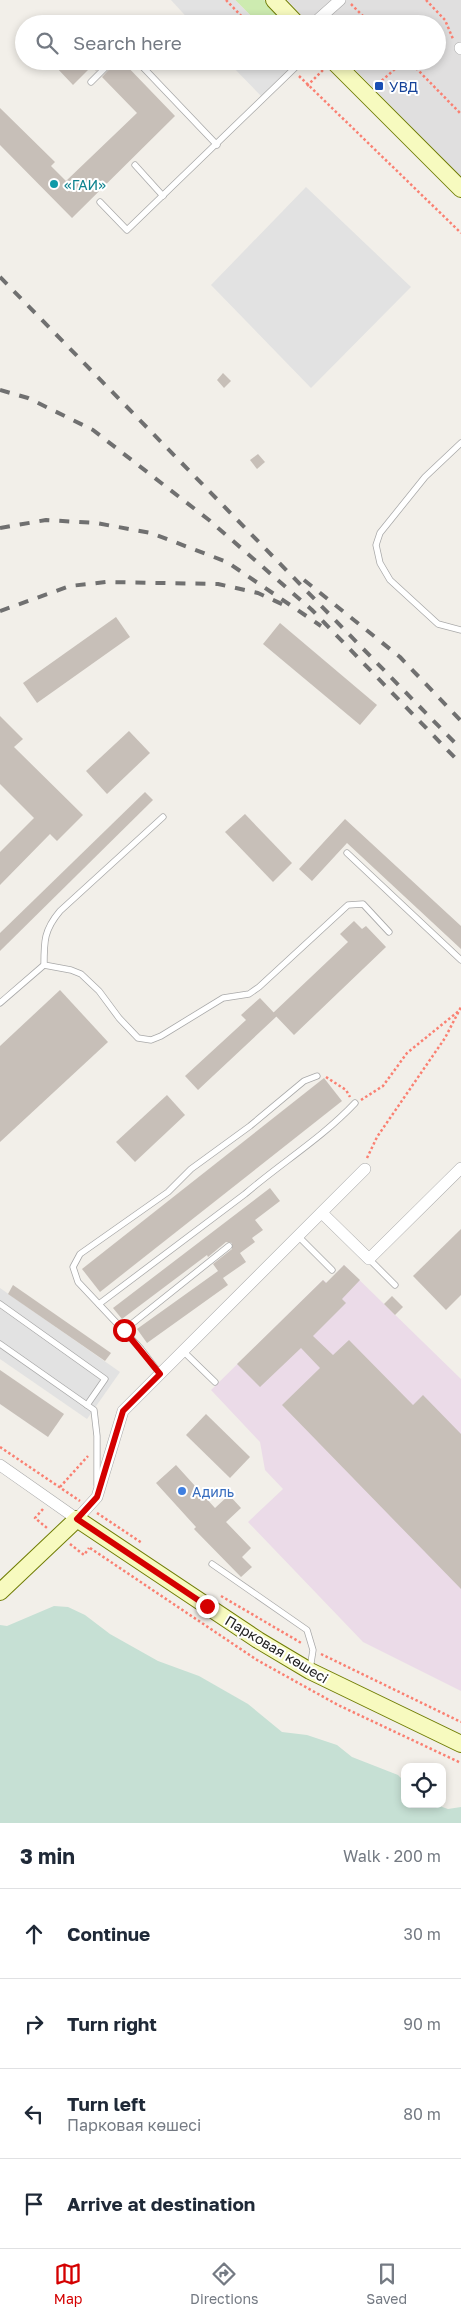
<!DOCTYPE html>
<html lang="en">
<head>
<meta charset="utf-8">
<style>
  :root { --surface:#fff; --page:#f2f2f3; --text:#1f2937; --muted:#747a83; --line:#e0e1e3; --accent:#d40000 }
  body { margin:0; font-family:"Golos Text",sans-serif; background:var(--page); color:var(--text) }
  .controls { position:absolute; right:15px; bottom:15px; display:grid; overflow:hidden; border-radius:10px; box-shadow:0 2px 8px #0003 }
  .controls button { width:45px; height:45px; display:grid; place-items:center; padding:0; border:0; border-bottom:1px solid var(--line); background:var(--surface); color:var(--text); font:25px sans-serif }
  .stop { position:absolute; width:15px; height:15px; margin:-11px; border:4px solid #d40000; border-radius:50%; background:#fff }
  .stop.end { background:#d40000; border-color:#fff; box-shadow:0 1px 5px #0008 }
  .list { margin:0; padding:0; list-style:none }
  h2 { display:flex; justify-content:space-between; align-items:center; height:65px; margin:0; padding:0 20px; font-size:21px }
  h2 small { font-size:16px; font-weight:400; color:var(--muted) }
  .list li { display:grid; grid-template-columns:32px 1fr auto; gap:15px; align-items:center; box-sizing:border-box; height:90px; padding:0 20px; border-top:1px solid var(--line) }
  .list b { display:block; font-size:19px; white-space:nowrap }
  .list p { margin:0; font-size:16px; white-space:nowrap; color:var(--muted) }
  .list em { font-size:16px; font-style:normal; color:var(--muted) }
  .icon { flex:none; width:28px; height:28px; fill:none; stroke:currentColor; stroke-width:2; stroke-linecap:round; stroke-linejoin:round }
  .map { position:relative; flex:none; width:461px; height:1823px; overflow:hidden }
  .search { position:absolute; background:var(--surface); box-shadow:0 2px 8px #0003; left:15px; right:15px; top:15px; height:55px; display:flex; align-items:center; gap:12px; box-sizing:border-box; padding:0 18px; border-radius:28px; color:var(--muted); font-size:19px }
  .sheet { height:425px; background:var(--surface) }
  nav { display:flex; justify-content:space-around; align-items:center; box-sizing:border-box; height:70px; border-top:1px solid var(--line); background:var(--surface); font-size:14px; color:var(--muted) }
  nav a { display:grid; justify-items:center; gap:2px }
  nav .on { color:var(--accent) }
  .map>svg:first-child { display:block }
  .residential { fill:#e0dfdf }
  .industrial { fill:#ebdbe8 }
  .grass { fill:#cdebb0 }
  .wetland { fill:#c6e0d4 }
  .parking { fill:#e2e2e2 }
  .building { fill:#c7bfb8 }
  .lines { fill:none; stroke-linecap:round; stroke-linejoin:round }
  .lane-casing { stroke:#a9a9a9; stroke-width:7 }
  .street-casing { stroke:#a9a9a9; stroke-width:12 }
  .secondary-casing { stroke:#707d05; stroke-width:18 }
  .path { stroke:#fa8072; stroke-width:2.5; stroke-dasharray:2.5 2.5; stroke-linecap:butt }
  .lane { stroke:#fff; stroke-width:5.5 }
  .street { stroke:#fff; stroke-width:11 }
  .secondary { stroke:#f7fabf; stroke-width:16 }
  .rail { stroke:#707070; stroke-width:4; stroke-dasharray:10 10; stroke-linecap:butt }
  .route { stroke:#d40000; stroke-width:6 }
  .transit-dot { fill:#1a4fb4; stroke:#fff; stroke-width:2 }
  .culture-dot { fill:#0f9aa8; stroke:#fff; stroke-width:2 }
  .shop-dot { fill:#3f7fe0; stroke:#fff; stroke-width:2 }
  .labels { text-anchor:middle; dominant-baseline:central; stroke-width:4; stroke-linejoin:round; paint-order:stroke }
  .transit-label { font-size:14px; fill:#164399; stroke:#fff; text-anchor:start }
  .culture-label { font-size:14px; fill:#0d838f; stroke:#fff; text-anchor:start }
  .shop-label { font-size:14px; fill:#366cbe; stroke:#fff; text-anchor:start }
  .street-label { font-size:14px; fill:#222; stroke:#fff }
</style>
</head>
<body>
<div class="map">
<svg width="461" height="1823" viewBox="0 0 461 1823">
  <rect width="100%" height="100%" fill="#f2efe9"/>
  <path class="residential" d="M287 0H461V179L347 61H437V24H310Z"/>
  <path class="industrial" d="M344 1265 461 1379V1691L363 1642 248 1522 283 1489 265 1470 260 1442 211 1390 323 1280 327 1283Z"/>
  <path class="grass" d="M235 0H264L287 24H259Z"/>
  <path class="wetland" d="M54 1606 68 1607 85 1615 110 1634 158 1661 199 1676 248 1704 282 1732 307 1735 337 1745 352 1757 398 1775 405 1782V1804H434L448 1809 461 1807V1823H0V1625L7 1626Z"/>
  <g class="parking">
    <path d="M171 0H235L259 24H193Z"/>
    <path d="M227 61H296V62L261 96Z"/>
    <path d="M306 187 411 287 311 388 211 285Z"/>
    <path d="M0 1288 120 1372 87 1419 0 1359Z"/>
  </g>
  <g class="building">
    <path d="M62 61H105L96 71 92 66 73 85 56 67Z"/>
    <path d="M117 61H122L175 116 72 218 0 145V108L55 162 51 166 66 181 137 113 102 77Z"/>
    <path d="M223 373 231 381 224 388 217 380Z"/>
    <path d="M258 454 265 462 257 469 250 460Z"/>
    <path d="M116 617 130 637 37 703 23 683Z"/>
    <path d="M280 623 377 705 360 725 263 644Z"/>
    <path d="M0 716 23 739 14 747 83 815 57 841 50 834 0 885V852L34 818 0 784Z"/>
    <path d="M129 731 150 753 107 794 86 771Z"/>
    <path d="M145 792 153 800 0 951V933Z"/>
    <path d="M245 814 292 863 273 882 225 832Z"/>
    <path d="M345 819 461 926V949L347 843 312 881 299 869Z"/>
    <path d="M354 921 362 929 366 926 386 947 294 1035 273 1013 348 942 340 934Z"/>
    <path d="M60 990 108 1042 0 1142V1046Z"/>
    <path d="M260 998 277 1016 198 1090 185 1076 246 1020 241 1015Z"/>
    <path d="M324 1078 342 1101 100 1292 82 1269Z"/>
    <path d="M167 1095 185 1115 135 1162 116 1142Z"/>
    <path d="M270 1188 280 1201 255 1220 263 1230 252 1238 255 1242 240 1253 246 1262 223 1278 228 1285 147 1343 137 1329 218 1271 213 1264 232 1249V1243L226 1242 208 1257 207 1255 122 1319 113 1308Z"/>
    <path d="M461 1229V1295L446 1310 413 1276Z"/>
    <path d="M344 1265 360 1280 342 1299 346 1303 313 1336 333 1355 349 1340 413 1405 423 1395 461 1434V1589L282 1405 320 1368 301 1348 260 1387 237 1364 323 1280 326 1283Z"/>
    <path d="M13 1285 111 1353 105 1361 8 1294Z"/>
    <path d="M392 1296 403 1307 395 1315 384 1304Z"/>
    <path d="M0 1370 64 1414 48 1437 0 1404Z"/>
    <path d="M206 1414 250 1457 230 1478 186 1435Z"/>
    <path d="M176 1465 215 1508 229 1495 241 1508 226 1522 251 1548 242 1557 252 1567 241 1577 194 1529 196 1527 156 1483Z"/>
  </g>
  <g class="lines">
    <defs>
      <g id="lane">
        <path d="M137 61 217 145"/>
        <path d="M91 82 112 61"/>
        <path d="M135 165 163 196"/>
        <path d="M100 202 127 230 302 61"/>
        <path d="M461 443 425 477 380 533 376 545 380 563 390 580 438 624 461 630"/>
        <path d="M347 853 461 960"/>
        <path d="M44 965 71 970 81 974 99 991 119 1018 138 1038 151 1040 161 1036 223 998 249 994 259 987 348 905 363 904 389 932"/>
        <path d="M0 1003 44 965C44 941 44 930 60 911L163 817"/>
        <path d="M298 1236 332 1270"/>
        <path d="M369 1259 395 1285"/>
        <path d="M0 1304 105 1379 87 1405"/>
        <path d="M99 1304 245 1194C281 1163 322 1138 355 1103"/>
        <path d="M124 1330 229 1246"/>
        <path d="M0 1344 94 1410 97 1436V1485"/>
        <path d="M183 1351 215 1382"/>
        <path d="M160 1374 141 1349 78 1282 73 1267 80 1254 168 1192 191 1169 250 1126 304 1081 317 1076"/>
        <path d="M212 1564 307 1630 313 1650 310 1669"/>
      </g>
      <g id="street">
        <path d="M313 24 340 0"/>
        <path d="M460 48 461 49"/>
        <path d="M322 1213 369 1259 461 1168"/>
        <path d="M0 1465 77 1519 97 1497 123 1411 365 1169"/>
      </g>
      <g id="secondary">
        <path d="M274 0 297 24"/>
        <path d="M333 61 461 189"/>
        <path d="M0 1592 77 1519 258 1640 310 1671 461 1744"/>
      </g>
    </defs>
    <use href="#lane" class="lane-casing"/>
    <use href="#street" class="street-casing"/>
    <use href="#secondary" class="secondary-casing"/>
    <g class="path">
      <path d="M226 0 249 24"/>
      <path d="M426 0 445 20 453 39"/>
      <path d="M351 4 371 24"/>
      <path d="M409 61 461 114"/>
      <path d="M299 76 461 233"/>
      <path d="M378 84 404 61"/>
      <path d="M307 86 324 69"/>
      <path d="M326 1077 346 1090 350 1097"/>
      <path d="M361 1100 383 1086 407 1053 460 1010"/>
      <path d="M367 1158 377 1137 445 1038 461 1007"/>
      <path d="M0 1447 80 1501"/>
      <path d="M60 1487 88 1456"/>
      <path d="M43 1509 35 1518 47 1528"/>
      <path d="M97 1513 142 1543"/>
      <path d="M70 1544 84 1555 89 1548"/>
      <path d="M90 1548 257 1660 338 1705 461 1763"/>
      <path d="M221 1596 303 1644"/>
      <path d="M321 1654 461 1722"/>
    </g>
    <use href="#lane" class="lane"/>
    <use href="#street" class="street"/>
    <use href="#secondary" class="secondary"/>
    <g class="rail">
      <path d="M0 277 461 749"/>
      <path d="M0 390 28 398 93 430 209 520 312 610 461 764"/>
      <path d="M0 528 46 520 96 523 151 533 227 562 321 626"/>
      <path d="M304 580 400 657 461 721"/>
      <path d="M0 611 70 586 106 582 218 584 258 593 284 605"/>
    </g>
  </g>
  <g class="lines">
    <path class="route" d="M124 1330 160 1374 123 1411 97 1497 77 1519 207 1606"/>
  </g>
  <rect class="transit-dot" x="374" y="81" width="10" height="10" rx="2.5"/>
  <circle class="culture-dot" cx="54" cy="184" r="5"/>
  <circle class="shop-dot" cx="182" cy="1491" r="5"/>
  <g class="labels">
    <g class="transit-label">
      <text x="389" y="86">УВД</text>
    </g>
    <g class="culture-label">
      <text x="64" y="184">«ГАИ»</text>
    </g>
    <g class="shop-label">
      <text x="192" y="1491">Адиль</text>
    </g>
    <g class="street-label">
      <text transform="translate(277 1649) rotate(31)">Парковая көшесі</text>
    </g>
  </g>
</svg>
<div class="controls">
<button><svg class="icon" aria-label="locate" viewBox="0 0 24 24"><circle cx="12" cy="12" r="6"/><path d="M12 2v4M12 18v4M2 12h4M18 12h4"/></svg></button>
</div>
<div class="stop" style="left:124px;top:1330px"></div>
<div class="stop end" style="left:207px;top:1606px"></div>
<div class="search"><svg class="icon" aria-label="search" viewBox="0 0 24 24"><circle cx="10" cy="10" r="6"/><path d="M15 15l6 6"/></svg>Search here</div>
</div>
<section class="sheet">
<h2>3 min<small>Walk · 200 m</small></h2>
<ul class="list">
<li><svg class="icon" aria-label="ahead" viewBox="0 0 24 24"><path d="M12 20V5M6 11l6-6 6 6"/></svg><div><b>Continue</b></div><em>30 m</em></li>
<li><svg class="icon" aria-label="right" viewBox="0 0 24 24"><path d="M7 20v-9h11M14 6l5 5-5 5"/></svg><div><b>Turn right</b></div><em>90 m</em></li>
<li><svg class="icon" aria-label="left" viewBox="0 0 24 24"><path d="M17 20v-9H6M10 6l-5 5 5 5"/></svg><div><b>Turn left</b><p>Парковая көшесі</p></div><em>80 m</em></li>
<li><svg class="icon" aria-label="arrive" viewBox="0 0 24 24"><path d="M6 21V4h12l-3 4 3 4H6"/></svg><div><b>Arrive at destination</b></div></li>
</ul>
</section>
<nav>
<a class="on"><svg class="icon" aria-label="map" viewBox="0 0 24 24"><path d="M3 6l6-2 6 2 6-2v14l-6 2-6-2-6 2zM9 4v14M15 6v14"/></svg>Map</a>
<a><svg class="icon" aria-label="directions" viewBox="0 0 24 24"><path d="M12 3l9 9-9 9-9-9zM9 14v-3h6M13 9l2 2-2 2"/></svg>Directions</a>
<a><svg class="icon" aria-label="saved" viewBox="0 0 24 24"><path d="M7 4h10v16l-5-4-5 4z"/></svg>Saved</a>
</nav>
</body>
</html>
